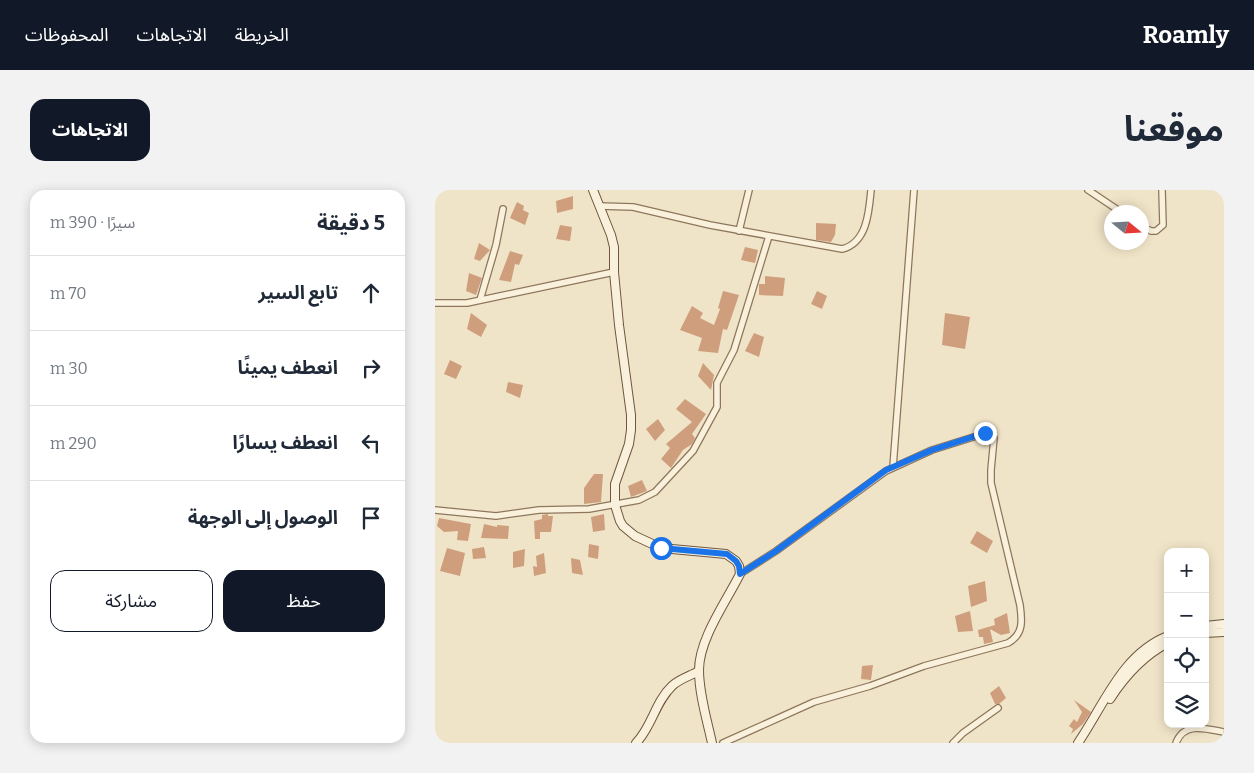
<!DOCTYPE html>
<html lang="ar">
<head>
<meta charset="utf-8">
<style>
  :root { --surface:#fff; --page:#f2f2f3; --text:#1f2937; --muted:#747a83; --line:#e0e1e3; --accent:#111827 }
  body { margin:0; font-family:Bitter,"Noto Sans Arabic",serif; background:var(--page); color:var(--text); direction:rtl }
  .controls { position:absolute; right:15px; bottom:15px; display:grid; overflow:hidden; border-radius:10px; box-shadow:0 2px 12px #0003 }
  .controls button { width:45px; height:45px; display:grid; place-items:center; padding:0; border:0; border-bottom:1px solid var(--line); background:var(--surface); color:var(--text); font:25px sans-serif }
  .compass { position:absolute; left:669px; top:15px; width:45px; height:45px; border-radius:50%; background:var(--surface); box-shadow:0 2px 12px #0003; rotate:108deg }
  .stop { position:absolute; width:15px; height:15px; margin:-11px; border:4px solid #1a73e8; border-radius:50%; background:#fff }
  .stop.end { background:#1a73e8; border-color:#fff; box-shadow:0 1px 5px #0008 }
  .list { margin:0; padding:0; list-style:none }
  h2 { display:flex; justify-content:space-between; align-items:center; height:65px; margin:0; padding:0 20px; font-size:21px }
  h2 small { font-size:16px; font-weight:400; color:var(--muted) }
  .list li { display:grid; grid-template-columns:32px 1fr auto; gap:15px; align-items:center; box-sizing:border-box; height:75px; padding:0 20px; border-top:1px solid var(--line) }
  .list b { display:block; font-size:19px; white-space:nowrap }
  .list em { font-size:16px; font-style:normal; color:var(--muted) }
  .actions { display:flex; gap:10px; padding:15px 20px }
  .actions a { flex:1; padding:11px 0; border:1px solid var(--accent); border-radius:15px; text-align:center; font-size:18px; color:var(--accent) }
  .actions .main { background:var(--accent); color:#fff }
  .icon { flex:none; width:28px; height:28px; fill:none; stroke:currentColor; stroke-width:2; stroke-linecap:round; stroke-linejoin:round }
  .map { position:relative; flex:none; width:789px; height:553px; overflow:hidden; direction:ltr; border-radius:15px }
  header { display:flex; align-items:center; gap:30px; box-sizing:border-box; height:70px; padding:0 25px; background:var(--accent); color:#fff }
  header strong { font-size:24px }
  nav { display:flex; gap:28px; margin-inline-start:auto; font-size:18px }
  .intro { display:flex; align-items:center; justify-content:space-between; box-sizing:border-box; height:120px; padding:0 30px }
  h1 { margin:0; font-size:35px }
  .button { padding:12px 22px; border-radius:15px; background:var(--accent); color:#fff; font-size:18px; font-weight:700 }
  main { display:flex; gap:30px; padding:0 30px }
  aside { flex:1; background:var(--surface); border-radius:15px; box-shadow:0 2px 12px #0003 }
  .map>svg:first-child { display:block }
  .building { fill:#cf9f7d }
  .lines { fill:none; stroke-linecap:round; stroke-linejoin:round }
  .street-casing { stroke:#8d765c; stroke-width:8 }
  .secondary-casing { stroke:#6f573f; stroke-width:10 }
  .street { stroke:#faf1dc; stroke-width:5.5 }
  .secondary { stroke:#faf1dc; stroke-width:8 }
  .route { stroke:#1a73e8; stroke-width:6 }
</style>
</head>
<body>
<header>
<strong>Roamly</strong>
<nav><a>الخريطة</a><a>الاتجاهات</a><a>المحفوظات</a></nav>
</header>
<div class="intro"><h1>موقعنا</h1><a class="button">الاتجاهات</a></div>
<main>
<div class="map">
<svg width="789" height="553" viewBox="0 0 789 553">
  <rect width="100%" height="100%" fill="#f0e4c8"/>
  <g class="building">
    <path d="M138 6V19L122 23 121 11Z"/>
    <path d="M82 12 89 16 88 20 94 23 90 35 75 28Z"/>
    <path d="M381 33 401 34 400 45 396 52 381 50Z"/>
    <path d="M125 35 137 37 135 51 121 49Z"/>
    <path d="M44 53 55 60 45 71 39 69Z"/>
    <path d="M310 57 323 60 320 73 306 70Z"/>
    <path d="M75 61 88 65 84 75 80 74 76 92 64 90Z"/>
    <path d="M34 83 47 88 41 105 31 101Z"/>
    <path d="M330 86 350 88 348 106 324 105V94H330Z"/>
    <path d="M288 101 304 105 292 140 288 139 283 163 263 161 267 148 245 140 257 116 268 123 265 128 279 135 285 119 283 118Z"/>
    <path d="M382 101 392 106 387 119 376 114Z"/>
    <path d="M36 123 52 135 46 147 32 139Z"/>
    <path d="M510 123 535 127 530 159 507 155Z"/>
    <path d="M319 143 329 147 324 167 310 161Z"/>
    <path d="M15 170 27 176 21 189 9 184Z"/>
    <path d="M268 173 279 185 276 200 263 186Z"/>
    <path d="M73 192 88 195 85 208 71 202Z"/>
    <path d="M250 209 271 224 257 244 260 248 257 254 248 260 236 278 226 269 235 258 231 254 257 232 241 219Z"/>
    <path d="M223 229 230 240 220 251 211 239Z"/>
    <path d="M159 284H168L166 312 149 314V298Z"/>
    <path d="M207 290 212 301 196 307 193 296Z"/>
    <path d="M113 324V326H118L116 342H105V349H100L99 331 107 329V325Z"/>
    <path d="M169 324 170 340 158 342 156 327Z"/>
    <path d="M4 328 36 334 33 351 22 350 23 341 9 342 2 336Z"/>
    <path d="M49 334 62 337V335L74 336 73 349 46 348Z"/>
    <path d="M542 341 558 351 552 363 535 353Z"/>
    <path d="M154 354 164 356 163 369 153 367Z"/>
    <path d="M49 357 51 368 38 369 37 359Z"/>
    <path d="M12 358 30 363 25 386 5 381Z"/>
    <path d="M90 359 89 376 78 378V362Z"/>
    <path d="M109 363 111 383 99 386 98 376 102 377 101 366Z"/>
    <path d="M136 368 145 370 148 385 137 383Z"/>
    <path d="M550 391 552 411 536 417 533 396Z"/>
    <path d="M535 421 538 441 523 442 520 426Z"/>
    <path d="M572 423 575 443 566 445 555 439 558 452 549 454 548 447H544L543 440 560 435 559 429Z"/>
    <path d="M438 475 436 490 426 489 427 476Z"/>
    <path d="M564 496 571 508 564 514H560L555 503Z"/>
    <path d="M639 510 656 522 648 534 636 544 638 539 634 536 639 529 642 532 647 522Z"/>
  </g>
  <g class="lines">
    <defs>
      <g id="street">
        <path d="M653 0 686 22"/>
        <path d="M164 16 198 17 275 35 407 59C432 53 434 22 436 0"/>
        <path d="M706 36 716 41H721L728 35 727 0"/>
        <path d="M304 41 314 0"/>
        <path d="M45 110 61 55 68 19"/>
        <path d="M0 113H32L179 82"/>
        <path d="M458 277 479 0"/>
        <path d="M0 320 61 326 104 320 154 319 204 310 220 302 258 261 282 217V193L299 160 334 46"/>
        <path d="M288 553 379 512 435 496 489 476 573 453C589 444 587 430 585 415L556 293V280L559 248 554 244H548L497 260 451 281 341 361 305 384"/>
        <path d="M518 553 528 543 563 518"/>
        <path d="M741 553C749 531 772 539 789 542"/>
      </g>
      <g id="secondary">
        <path d="M158 0 176 45 179 57V82L184 135 196 225V240L194 254 180 294V315L185 331 188 336 200 346 226 358 291 364 301 371 304 376 305 384C291 412 264 449 264 480 264 504 272 530 277 553"/>
        <path d="M770 436 789 434"/>
        <path d="M770 443 789 442"/>
        <path d="M675 509C690 486 709 465 733 453"/>
        <path d="M201 553C217 537 220 512 237 496 244 489 255 486 264 481"/>
        <path d="M643 553C669 515 687 464 733 446"/>
      </g>
    </defs>
    <use href="#street" class="street-casing"/>
    <use href="#secondary" class="secondary-casing"/>
    <use href="#street" class="street"/>
    <use href="#secondary" class="secondary"/>
  </g>
  <g class="lines">
    <path class="route" d="M226 358 292 364 301 371 304 376 305 384 341 361 451 280 497 260 550 243"/>
  </g>
</svg>
<div class="controls">
<button>+</button>
<button>−</button>
<button><svg class="icon" aria-label="locate" viewBox="0 0 24 24"><circle cx="12" cy="12" r="6"/><path d="M12 2v4M12 18v4M2 12h4M18 12h4"/></svg></button>
<button><svg class="icon" aria-label="layers" viewBox="0 0 24 24"><path d="M12 4l9 5-9 5-9-5zM3 14l9 5 9-5"/></svg></button>
</div>
<svg class="compass" viewBox="-18 -18 36 36"><path d="M0-13l5 13h-10z" fill="#e53935"/><path d="M0 13l5-13h-10z" fill="#747a83"/></svg>
<div class="stop" style="left:226px;top:358px"></div>
<div class="stop end" style="left:550px;top:243px"></div>
</div>
<aside>
<h2>5 دقيقة<small>سيرًا · 390 m</small></h2>
<ul class="list">
<li><svg class="icon" aria-label="ahead" viewBox="0 0 24 24"><path d="M12 20V5M6 11l6-6 6 6"/></svg><div><b>تابع السير</b></div><em>70 m</em></li>
<li><svg class="icon" aria-label="right" viewBox="0 0 24 24"><path d="M7 20v-9h11M14 6l5 5-5 5"/></svg><div><b>انعطف يمينًا</b></div><em>30 m</em></li>
<li><svg class="icon" aria-label="left" viewBox="0 0 24 24"><path d="M17 20v-9H6M10 6l-5 5 5 5"/></svg><div><b>انعطف يسارًا</b></div><em>290 m</em></li>
<li><svg class="icon" aria-label="arrive" viewBox="0 0 24 24"><path d="M6 21V4h12l-3 4 3 4H6"/></svg><div><b>الوصول إلى الوجهة</b></div></li>
</ul>
<div class="actions"><a class="main">حفظ</a><a>مشاركة</a></div>
</aside>
</main>
</body>
</html>
